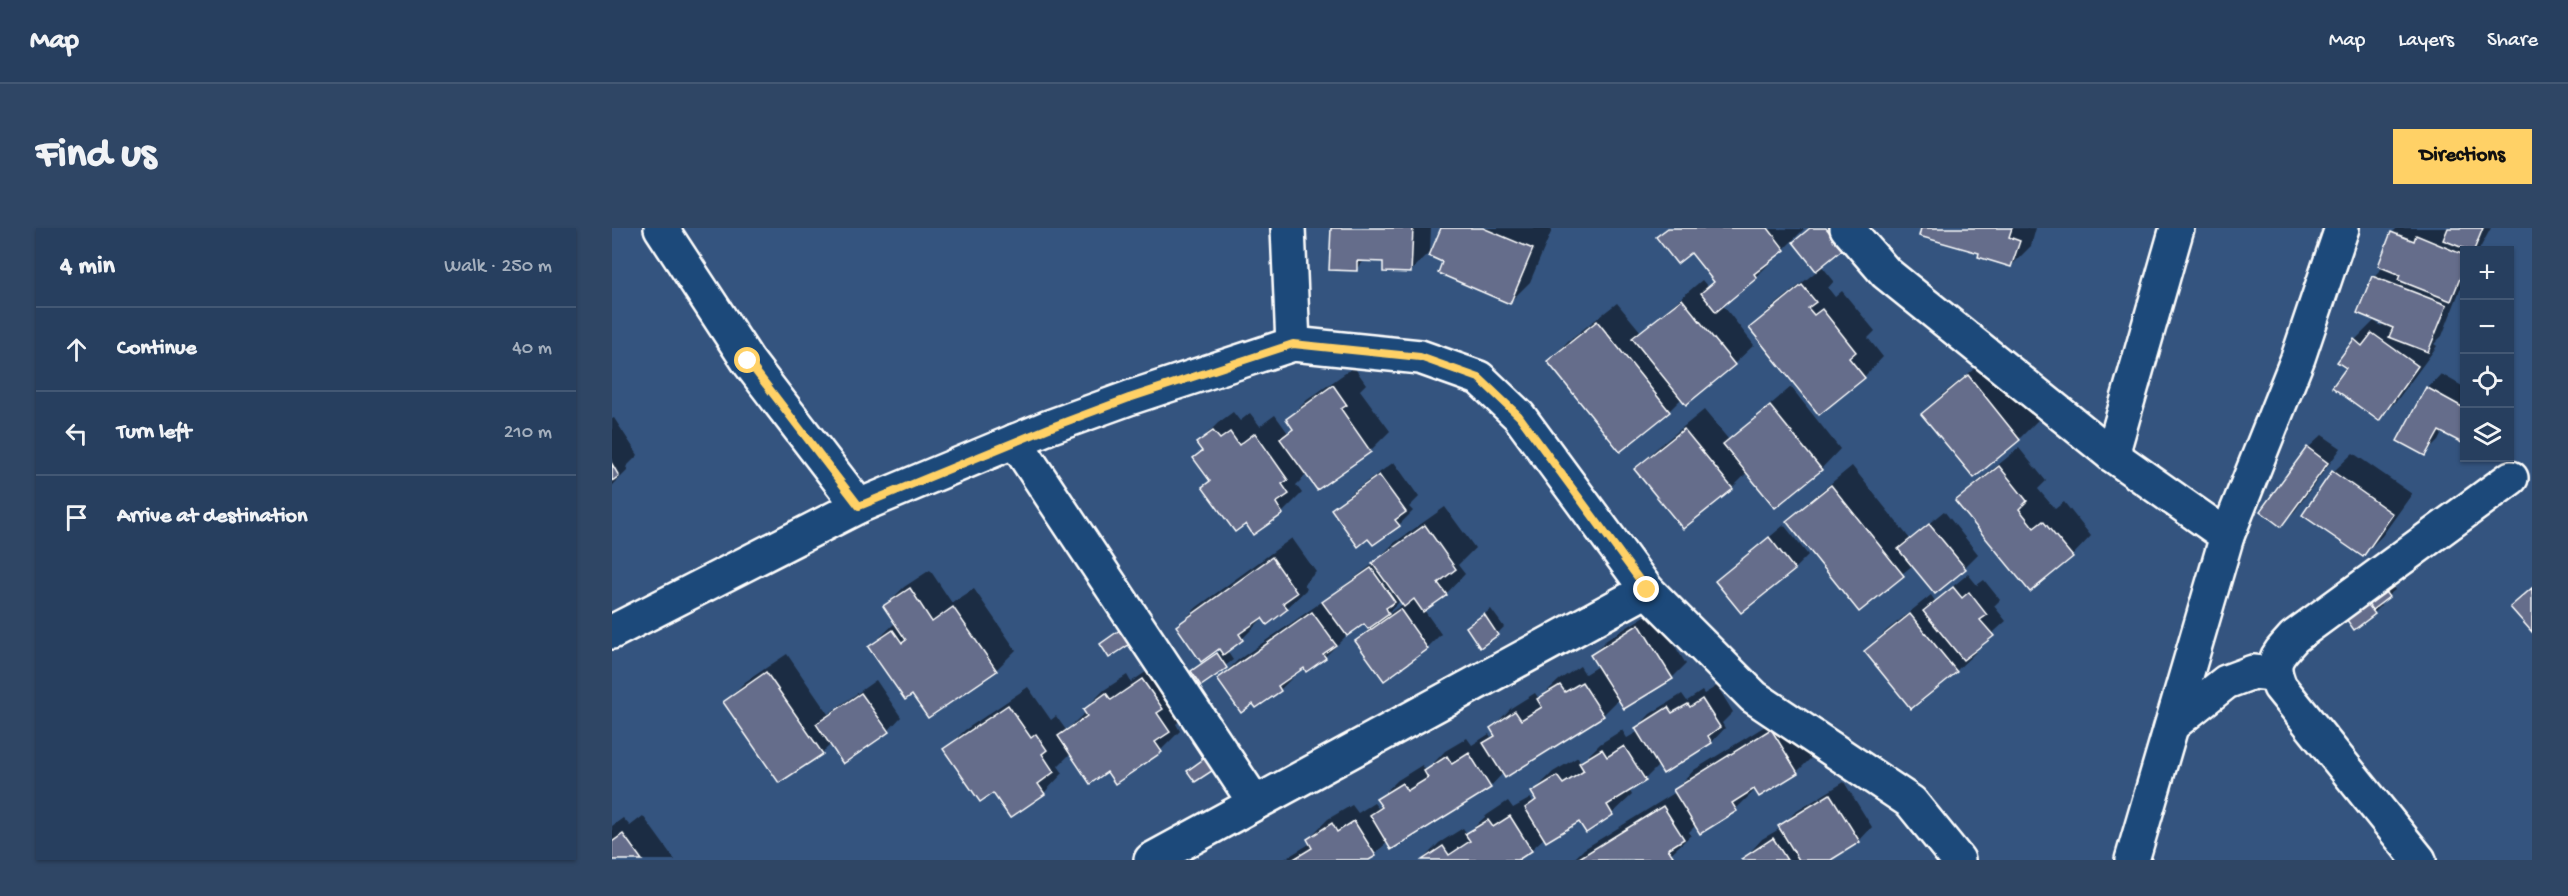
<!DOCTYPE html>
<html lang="en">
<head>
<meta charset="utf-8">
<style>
  :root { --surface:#273f5f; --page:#2f4665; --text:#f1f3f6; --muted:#a4afbd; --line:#435874; --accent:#ffd166 }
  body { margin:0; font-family:"Gochi Hand",sans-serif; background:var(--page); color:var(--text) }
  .controls { position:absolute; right:18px; top:18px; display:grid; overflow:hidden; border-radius:0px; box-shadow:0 2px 4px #0004 }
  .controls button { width:54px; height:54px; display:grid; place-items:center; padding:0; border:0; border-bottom:2px solid var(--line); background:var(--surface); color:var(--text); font:30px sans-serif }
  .stop { position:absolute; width:18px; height:18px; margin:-14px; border:4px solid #ffd166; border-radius:50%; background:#fff }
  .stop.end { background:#ffd166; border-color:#fff; box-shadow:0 2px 6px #0008 }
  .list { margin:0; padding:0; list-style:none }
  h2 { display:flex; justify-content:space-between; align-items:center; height:78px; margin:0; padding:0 24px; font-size:26px }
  h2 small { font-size:20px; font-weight:400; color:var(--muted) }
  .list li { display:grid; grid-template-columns:39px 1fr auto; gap:18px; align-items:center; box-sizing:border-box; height:84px; padding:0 24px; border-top:2px solid var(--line) }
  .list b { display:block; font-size:22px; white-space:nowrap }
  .list em { font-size:20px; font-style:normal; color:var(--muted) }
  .icon { flex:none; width:33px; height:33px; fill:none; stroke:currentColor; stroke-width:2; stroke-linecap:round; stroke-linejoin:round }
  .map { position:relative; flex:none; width:1920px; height:632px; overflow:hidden; border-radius:0px }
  header { display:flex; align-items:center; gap:36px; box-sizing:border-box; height:84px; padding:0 30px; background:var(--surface); border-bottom:2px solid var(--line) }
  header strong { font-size:28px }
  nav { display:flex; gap:33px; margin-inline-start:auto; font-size:21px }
  .intro { display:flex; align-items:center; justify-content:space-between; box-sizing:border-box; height:144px; padding:0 36px }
  h1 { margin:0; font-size:42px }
  .button { padding:15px 27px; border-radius:0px; background:var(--accent); color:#111; font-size:21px; font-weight:700 }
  main { display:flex; gap:36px; padding:0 36px }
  aside { flex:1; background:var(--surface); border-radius:0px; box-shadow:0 2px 4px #0004 }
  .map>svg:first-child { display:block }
  .shadow { fill:#0007; fill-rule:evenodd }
  .building { fill:#656d8b; stroke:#fff; stroke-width:1.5 }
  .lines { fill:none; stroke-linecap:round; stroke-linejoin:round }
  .minor-casing { stroke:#fff; stroke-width:38 }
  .minor { stroke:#1f4a7a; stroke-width:33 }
  .route { stroke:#ffd166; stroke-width:8 }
</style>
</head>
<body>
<header>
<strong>Map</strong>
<nav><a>Map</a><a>Layers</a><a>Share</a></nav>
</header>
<div class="intro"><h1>Find us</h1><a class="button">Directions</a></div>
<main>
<aside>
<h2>4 min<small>Walk · 250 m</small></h2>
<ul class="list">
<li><svg class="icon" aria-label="ahead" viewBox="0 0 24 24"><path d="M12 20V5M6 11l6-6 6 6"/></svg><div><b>Continue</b></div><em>40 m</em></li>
<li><svg class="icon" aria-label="left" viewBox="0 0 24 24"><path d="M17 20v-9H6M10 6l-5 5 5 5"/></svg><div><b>Turn left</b></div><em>210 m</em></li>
<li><svg class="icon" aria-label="arrive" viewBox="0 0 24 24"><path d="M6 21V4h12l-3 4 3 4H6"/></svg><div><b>Arrive at destination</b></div></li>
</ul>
</aside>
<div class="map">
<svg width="1920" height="632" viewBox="0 0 1920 632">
  <rect width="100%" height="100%" fill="#34547f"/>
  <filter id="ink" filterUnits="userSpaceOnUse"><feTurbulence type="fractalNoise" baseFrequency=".0167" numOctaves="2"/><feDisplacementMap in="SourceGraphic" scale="12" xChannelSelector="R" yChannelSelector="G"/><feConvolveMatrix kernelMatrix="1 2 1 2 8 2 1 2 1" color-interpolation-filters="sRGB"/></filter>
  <g filter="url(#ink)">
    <g class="shadow">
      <path d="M720 0H819L818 24 798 44 773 33 753 32 744 41Z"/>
      <path d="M831 0H936L940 2 918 54 898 74 832 33Z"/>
      <path d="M1055 0 1192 1 1144 49 1110 76 1142 117 1122 136 1070 170 1057 183 937 133 956 113 1005 75 1029 104 1090 52 1096 59 1103 53 1079 23 1046 9Z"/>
      <path d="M1197 0H1239L1244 7 1209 37 1222 53 1216 60 1223 69 1230 63 1263 103 1256 110 1271 129 1252 149 1139 100 1158 81 1206 42 1183 14Z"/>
      <path d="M1311 0H1424L1419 18 1399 38Z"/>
      <path d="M1785 0H1879L1867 22H1852V58L1848 62 1830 108 1822 116 1825 118 1786 171 1767 191 1736 140 1743 112 1762 93 1769 98 1772 94 1761 49 1771 39 1780 5Z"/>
      <path d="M1377 129 1427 191 1407 211 1362 248 1311 186 1331 166Z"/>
      <path d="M742 139 754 156 748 162 778 203 758 223 695 246 684 257 690 265 670 285 634 294 592 259 599 252 591 222 586 215 606 195 621 184 628 193 638 185 648 198 663 187 676 205 681 199 676 191 695 172Z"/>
      <path d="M1829 146 1852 159V214L1831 203 1826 213 1813 226 1816 160Z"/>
      <path d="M1179 159 1228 221 1209 241 1136 244 1120 260 1024 241 1044 221 1092 182 1117 212Z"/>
      <path d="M2 190 26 227 14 239 16 242 0 258V191Z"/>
      <path d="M1710 207 1729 220 1683 283 1669 297 1696 220Z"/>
      <path d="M1407 220 1434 253 1426 261 1443 281 1452 274 1479 308 1460 328 1345 273 1365 254Z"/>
      <path d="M1741 225 1800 266 1770 308 1751 327 1721 244Z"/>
      <path d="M782 234 807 269 797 279 801 283 787 297 721 282 735 268Z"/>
      <path d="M1240 238 1298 311 1332 283 1366 326 1353 339 1301 337 1247 381 1176 293 1196 274Z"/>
      <path d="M833 279 863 320 846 337 853 346 834 366 812 382 829 406 815 420 772 451 745 413 757 401 752 394 734 405 733 409 713 429 695 442 692 438 668 462 607 451 626 432 721 366 761 336 782 315ZM789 372 791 376 778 385 777 384Z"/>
      <path d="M1172 297 1196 327 1182 341 1105 353Z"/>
      <path d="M680 310 704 344 692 356 695 361 675 380 651 390 630 411 615 423 621 432 590 456 588 437 609 422 566 398 585 379Z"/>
      <path d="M318 342 340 375 362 361 404 422 384 442 316 488 301 464 258 419 284 394 273 378 292 359Z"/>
      <path d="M1356 346 1365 357 1372 352 1388 372 1382 378 1394 393 1362 422 1364 424 1344 443 1299 479 1254 423 1274 403 1319 367 1323 373Z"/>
      <path d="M1776 351 1783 362 1767 375 1769 378 1762 385 1743 400Z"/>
      <path d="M879 381 892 399 885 406 856 399Z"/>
      <path d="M1041 383 1074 436 1060 450 1007 471 991 487 891 545 878 559 776 614 755 632H671L699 615 696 611 716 591 740 577 746 585 762 575 766 580 770 577 766 571 786 552 810 537 814 543 833 523 855 510 860 517 877 506 879 509 883 505 880 500 899 480 923 465 927 471 947 452 968 438 973 446 986 438 980 427 993 413Z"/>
      <path d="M175 426 216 486 264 452 289 489 276 503 219 516 210 525 113 474 133 454Z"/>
      <path d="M550 433 576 484 564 496 568 503 549 522 503 554 496 542 459 525 446 538 451 545 432 565 381 563 333 522 353 502 416 459 439 492 444 488 454 502 474 484 472 482 492 462 515 447 519 454Z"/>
      <path d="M1105 458 1121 484 1110 495 1113 500 1100 514 1047 537 1033 551 1017 561 1020 567 1000 586 968 592 933 609 919 622 903 632H810L827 615 851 600 855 606 875 587 896 573 901 580 919 570 921 574 925 570 921 564 941 544 966 529 969 535 988 516 1010 502 1015 510 1027 503 1025 500 1038 486 1070 466 1075 473 1090 463 1092 466Z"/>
      <path d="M1179 482 1205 524 1185 544 1144 561 1124 581 1084 597 1077 604 1079 607 1052 632H961L972 621 1064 564 1063 562 1082 542Z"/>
      <path d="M1232 554 1260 599 1247 613 1217 632H1131L1150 611 1169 600 1182 585Z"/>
      <path d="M31 588 63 632H0V598L11 590 18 598Z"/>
    </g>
    <g class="building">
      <path d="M719 0H801L799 45 771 44V34L745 33V43L717 42Z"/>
      <path d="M829 0H871L921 21 898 76 826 45 830 34 817 28Z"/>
      <path d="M1056 0H1156L1173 22 1142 46 1145 50 1104 84 1089 65 1102 54 1079 25 1065 36 1044 9Z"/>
      <path d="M1198 0H1214L1231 21 1204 43 1181 14Z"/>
      <path d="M1309 0H1400L1397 9 1408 13 1399 39 1366 29 1367 25 1307 8Z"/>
      <path d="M1836 0H1871L1862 22H1856L1831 12Z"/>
      <path d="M1779 4 1802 13 1804 7 1852 27V40L1839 73 1786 52 1788 47 1766 38Z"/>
      <path d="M1760 48 1835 77 1816 124 1777 109 1781 100 1745 85Z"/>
      <path d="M1190 57 1204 74 1196 80 1202 87 1210 81 1244 124 1237 130 1253 150 1207 187 1137 100Z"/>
      <path d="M1070 71 1123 137 1074 177 1020 110Z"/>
      <path d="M985 93 1058 184 1008 224 935 133Z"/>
      <path d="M1760 105 1806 138 1767 193 1720 159 1734 140 1725 134 1742 111 1750 118Z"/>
      <path d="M1356 147 1408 212 1362 250 1309 186Z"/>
      <path d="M721 157 735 177 729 181 759 224 705 262 668 211 681 201 674 191Z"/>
      <path d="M1814 159 1852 180V216L1827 203 1813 228 1785 213Z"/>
      <path d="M1158 178 1210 242 1163 280 1111 216Z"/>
      <path d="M1072 201 1121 261 1071 301 1022 241Z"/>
      <path d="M601 203 608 211 618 204 627 217 643 205 676 252 670 256 677 266 664 275 671 286 641 307 634 296 623 304 590 259 598 253 581 230 590 223 584 215Z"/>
      <path d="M1695 219 1716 235 1669 299 1648 283Z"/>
      <path d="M0 236 7 248 0 253Z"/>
      <path d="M1387 238 1415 273 1407 281 1422 300 1431 293 1461 329 1418 364 1343 273Z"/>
      <path d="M1720 243 1781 286 1751 329 1690 287Z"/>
      <path d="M767 247 794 284 783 292 788 298 761 317 756 311 746 319 719 281Z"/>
      <path d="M1219 257 1292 348 1247 384 1174 293Z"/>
      <path d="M1317 296 1354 341 1323 366 1286 321Z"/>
      <path d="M813 297 844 341 826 355 835 367 811 384 802 371 792 379 760 335Z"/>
      <path d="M1157 309 1183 342 1129 385 1103 353Z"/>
      <path d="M660 329 685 365 671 375 676 381 655 397 650 390 627 406 631 412 611 427 607 421 589 434 564 398Z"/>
      <path d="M759 340 783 374 774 380 777 386 756 401 752 396 735 408 710 374Z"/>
      <path d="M1768 357 1777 369 1760 382 1751 370Z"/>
      <path d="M1341 359 1350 370 1357 364 1375 387 1368 392 1382 408 1351 432 1311 383Z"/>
      <path d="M298 360 320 394 341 379 385 443 316 490 300 467 293 472 256 419 281 402 290 415 294 412 271 378Z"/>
      <path d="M1920 360V404L1898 379Z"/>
      <path d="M1751 370 1763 386 1742 402 1730 385Z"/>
      <path d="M788 381 816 421 772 453 743 413Z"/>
      <path d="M700 384 724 417 711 426 714 430 694 444 692 440 666 458 669 463 644 480 641 476 629 485 605 451Z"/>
      <path d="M872 386 886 407 868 420 854 399Z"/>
      <path d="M1298 386 1345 444 1299 481 1252 423Z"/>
      <path d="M1027 396 1061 451 1012 481 978 427Z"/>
      <path d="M515 397 524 412 497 430 488 416Z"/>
      <path d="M605 425 615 440 589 458 579 443Z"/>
      <path d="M154 444 211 526 167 555 111 474Z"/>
      <path d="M530 451 551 481 545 485 558 504 543 514 550 524 503 556 495 544 478 556 446 508 475 488 471 482 494 465 499 472Z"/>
      <path d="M970 454 992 488 893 550 871 515 883 508 878 500 903 483 909 492 930 479 925 471 948 457 953 464Z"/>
      <path d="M249 465 277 504 231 536 204 496Z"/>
      <path d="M1090 471 1108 499 1096 508 1100 515 1051 546 1023 500 1056 479 1060 485 1076 476 1078 479Z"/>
      <path d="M396 477 419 510 424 506 435 522 430 526 442 544 426 556 433 566 398 590 381 565 368 574 331 521Z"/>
      <path d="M1159 501 1186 545 1147 569 1142 561 1120 575 1125 583 1088 606 1061 562Z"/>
      <path d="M592 505 603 541 583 554 575 543 590 532V529L580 514Z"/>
      <path d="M1012 518 1034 553 995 577 1001 587 974 605 967 594 934 614 913 580 924 572 919 564 945 548 951 556 972 543 967 535 990 521 995 529Z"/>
      <path d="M857 525 879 560 779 622 758 587 770 579 764 571 790 555 795 563 816 550 812 543 835 528 840 536Z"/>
      <path d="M1218 566 1248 614 1219 632H1187L1166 598Z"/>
      <path d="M1051 578 1072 611 1056 621 1061 628 1055 632H964Z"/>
      <path d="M898 588 920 623 906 632H810L831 618 837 627 858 613 853 606 876 592 881 599Z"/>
      <path d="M742 593 764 628 757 632H680L700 620 695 611 720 595 725 604Z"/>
      <path d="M11 606 30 632H0V614Z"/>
      <path d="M1161 610 1175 632H1130L1129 631Z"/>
    </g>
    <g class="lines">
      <defs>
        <g id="minor">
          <path d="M49 0 136 133 247 278"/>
          <path d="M676 0 681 116"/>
          <path d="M1235 0 1274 45 1500 227 1615 308"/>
          <path d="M403 213 643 575"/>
          <path d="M1500 227 1565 0"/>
          <path d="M0 404 247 278 437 199 517 170 681 116 808 129 867 150 907 188 1035 362 1142 469 1299 574 1346 632"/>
          <path d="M1560 497 1614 454 1641 444 1662 446"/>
          <path d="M539 632 1035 362"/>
          <path d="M1520 632 1615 308 1686 130 1730 0"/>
          <path d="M1807 632 1668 459C1657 433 1665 428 1682 409L1899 250"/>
        </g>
      </defs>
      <use href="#minor" class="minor-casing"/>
      <use href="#minor" class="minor"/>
    </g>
  </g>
  <g class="lines" filter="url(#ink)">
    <path class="route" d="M136 133 247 278 437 200 517 170 681 116 808 129 867 150 907 188 1035 362"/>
  </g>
</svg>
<div class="controls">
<button>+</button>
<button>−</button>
<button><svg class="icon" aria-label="locate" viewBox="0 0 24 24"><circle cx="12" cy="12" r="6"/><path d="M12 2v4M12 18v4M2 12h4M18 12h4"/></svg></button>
<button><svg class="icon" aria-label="layers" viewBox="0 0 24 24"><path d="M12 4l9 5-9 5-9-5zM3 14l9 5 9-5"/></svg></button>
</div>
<div class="stop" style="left:136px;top:133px"></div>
<div class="stop end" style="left:1035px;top:362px"></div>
</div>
</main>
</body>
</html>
